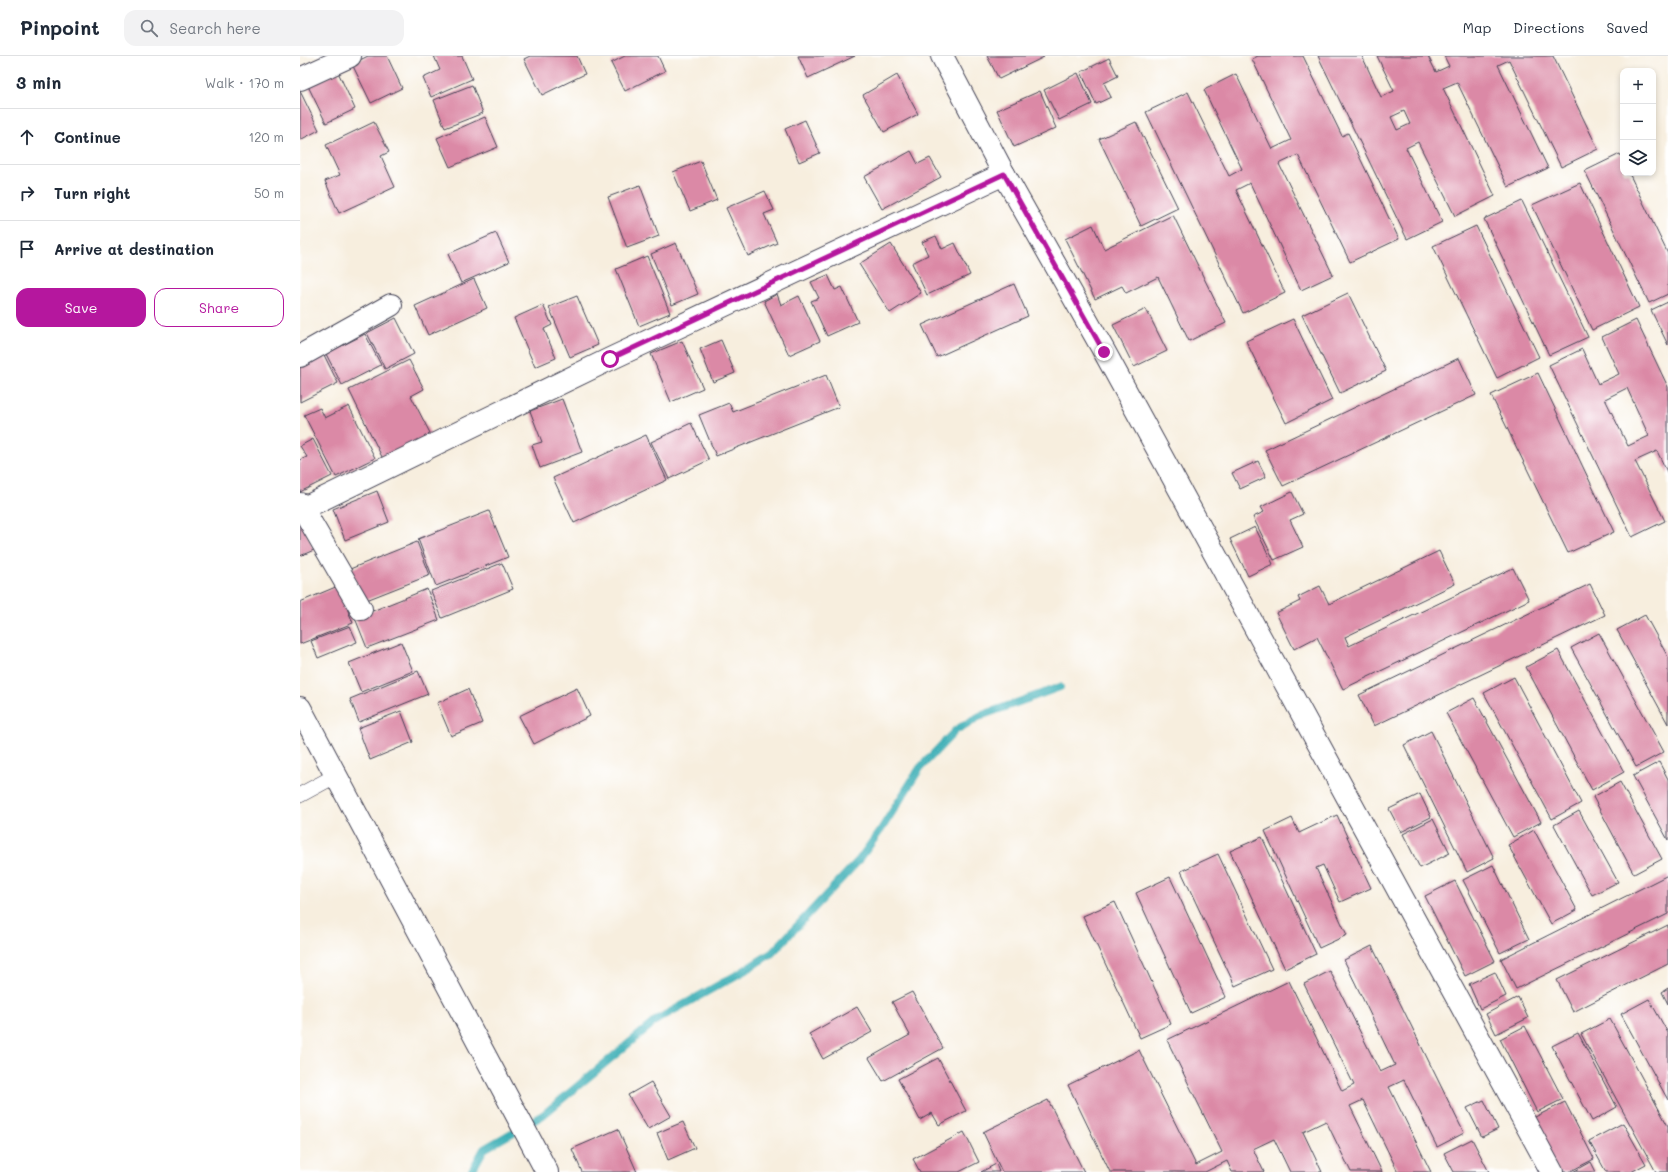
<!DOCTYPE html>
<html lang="en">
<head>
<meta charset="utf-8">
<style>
  :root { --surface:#fff; --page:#f2f2f3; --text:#1f2937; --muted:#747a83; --line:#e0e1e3; --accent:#b5179e }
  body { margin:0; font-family:Mali,sans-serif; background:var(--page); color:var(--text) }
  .controls { position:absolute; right:12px; top:12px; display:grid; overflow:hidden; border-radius:8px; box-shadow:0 2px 6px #0003 }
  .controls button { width:36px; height:36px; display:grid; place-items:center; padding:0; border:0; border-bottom:1px solid var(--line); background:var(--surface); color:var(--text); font:20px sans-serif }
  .stop { position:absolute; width:12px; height:12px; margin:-9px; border:3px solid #b5179e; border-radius:50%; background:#fff }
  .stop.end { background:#b5179e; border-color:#fff; box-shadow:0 1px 4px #0008 }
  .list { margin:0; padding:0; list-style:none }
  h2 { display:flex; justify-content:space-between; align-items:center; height:52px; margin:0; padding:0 16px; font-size:17px }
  h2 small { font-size:13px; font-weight:400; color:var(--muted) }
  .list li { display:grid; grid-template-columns:26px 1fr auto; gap:12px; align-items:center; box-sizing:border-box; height:56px; padding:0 16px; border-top:1px solid var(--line) }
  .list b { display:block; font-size:15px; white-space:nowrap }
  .list em { font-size:13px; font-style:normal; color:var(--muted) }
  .actions { display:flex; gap:8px; padding:12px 16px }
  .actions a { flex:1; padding:9px 0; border:1px solid var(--accent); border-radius:12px; text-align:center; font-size:14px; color:var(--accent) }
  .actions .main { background:var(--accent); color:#fff }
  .icon { flex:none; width:22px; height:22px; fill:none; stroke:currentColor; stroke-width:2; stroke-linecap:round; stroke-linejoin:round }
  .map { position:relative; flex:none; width:1368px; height:1116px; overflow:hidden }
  header { display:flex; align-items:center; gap:24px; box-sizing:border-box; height:56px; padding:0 20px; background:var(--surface); border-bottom:1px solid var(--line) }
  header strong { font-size:19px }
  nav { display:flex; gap:22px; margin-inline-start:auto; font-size:14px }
  .search { width:280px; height:36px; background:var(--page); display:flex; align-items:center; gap:10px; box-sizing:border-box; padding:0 14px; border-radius:12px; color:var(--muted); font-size:15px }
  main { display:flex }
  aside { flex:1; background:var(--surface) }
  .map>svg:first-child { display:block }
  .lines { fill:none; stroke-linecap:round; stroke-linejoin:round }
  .stream { stroke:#3eafb6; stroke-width:8 }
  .building { fill:#db89a6; fill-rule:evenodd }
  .service-casing { stroke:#424153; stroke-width:16 }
  .minor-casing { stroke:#424153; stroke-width:24 }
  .service { stroke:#fff; stroke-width:15 }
  .minor { stroke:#fff; stroke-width:22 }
  .route { stroke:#b5179e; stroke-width:5 }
</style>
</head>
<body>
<header>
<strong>Pinpoint</strong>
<div class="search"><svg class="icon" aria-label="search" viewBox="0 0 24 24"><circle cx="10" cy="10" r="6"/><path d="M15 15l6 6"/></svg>Search here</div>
<nav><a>Map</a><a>Directions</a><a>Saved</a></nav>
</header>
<main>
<aside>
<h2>3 min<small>Walk · 170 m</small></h2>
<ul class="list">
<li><svg class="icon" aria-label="ahead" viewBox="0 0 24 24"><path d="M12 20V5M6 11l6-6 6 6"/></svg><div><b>Continue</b></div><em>120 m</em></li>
<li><svg class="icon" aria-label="right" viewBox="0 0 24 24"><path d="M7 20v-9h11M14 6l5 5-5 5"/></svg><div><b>Turn right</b></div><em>50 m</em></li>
<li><svg class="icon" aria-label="arrive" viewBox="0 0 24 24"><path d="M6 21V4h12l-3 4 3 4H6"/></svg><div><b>Arrive at destination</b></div></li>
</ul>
<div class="actions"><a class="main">Save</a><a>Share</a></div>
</aside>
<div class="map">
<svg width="1368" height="1116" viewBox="0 0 1368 1116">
  <rect width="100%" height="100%" fill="#fff"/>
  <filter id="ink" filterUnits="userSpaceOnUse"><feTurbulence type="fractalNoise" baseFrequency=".025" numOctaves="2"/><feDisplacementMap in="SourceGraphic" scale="8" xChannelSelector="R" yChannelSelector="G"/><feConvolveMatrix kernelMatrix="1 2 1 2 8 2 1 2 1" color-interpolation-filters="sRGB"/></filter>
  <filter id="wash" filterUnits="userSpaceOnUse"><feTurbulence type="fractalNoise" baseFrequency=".012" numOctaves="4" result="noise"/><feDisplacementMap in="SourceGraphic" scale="16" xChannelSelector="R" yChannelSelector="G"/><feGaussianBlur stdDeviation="0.9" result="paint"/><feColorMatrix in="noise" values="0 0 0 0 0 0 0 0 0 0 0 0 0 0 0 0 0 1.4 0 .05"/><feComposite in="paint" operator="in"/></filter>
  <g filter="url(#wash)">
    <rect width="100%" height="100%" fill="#f7eede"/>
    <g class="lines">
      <path class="stream" d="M171 1116 184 1093 243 1059 358 963 442 916 472 897 559 804 582 772 620 712 656 674 680 660 760 631"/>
    </g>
    <g id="blocks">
      <g class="building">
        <path d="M68 0H87L102 32 71 47 52 8Z"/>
        <path d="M134 0H162L172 23 131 41 123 22 140 14Z"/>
        <path d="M230 0H277L285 18 242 39 224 3Z"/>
        <path d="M325 0H358L365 15 325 35 311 7Z"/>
        <path d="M498 0H555L508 22Z"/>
        <path d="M687 0H743L744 1 699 23Z"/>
        <path d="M958 0H1003L1042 80 1048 77 1099 183 1050 206 998 99 979 108 1033 219 1001 234 950 127 936 134 985 237 943 257 846 56 888 36 929 120 942 113 904 34 936 18 972 93 991 84 952 3Z"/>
        <path d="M1018 0H1062L1081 41 1094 35 1077 0H1128L1136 16 1149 10 1144 0H1253L1298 93 1261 111 1209 4 1198 9 1248 112 1208 131 1157 26 1143 32 1195 140 1155 160 1118 86 1106 92 1142 166 1107 183ZM1104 55 1110 68 1097 74 1091 61Z"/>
        <path d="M809 2 818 20 804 27 811 41 796 48 781 16Z"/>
        <path d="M38 16 55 53 26 67 8 30Z"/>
        <path d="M778 17 792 48 759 64 744 34Z"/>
        <path d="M597 19 618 58 584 76 563 39Z"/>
        <path d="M172 29 183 57 145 72 134 44Z"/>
        <path d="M0 35 19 74 0 84Z"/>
        <path d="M740 35 756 72 714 91 697 54Z"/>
        <path d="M185 61 198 91 150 111 137 82Z"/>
        <path d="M505 64 520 97 499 106 485 73Z"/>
        <path d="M74 66 89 96 81 100 95 131 39 157 25 125 40 119 26 89Z"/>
        <path d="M836 66 878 152 841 170 799 83Z"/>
        <path d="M611 95 618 108 630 102 641 121 582 153 564 121Z"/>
        <path d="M1320 98 1323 104V117H1329L1368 198V238L1349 247 1285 115Z"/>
        <path d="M401 105 417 144 390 155 373 116Z"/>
        <path d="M1280 127 1339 251 1292 274 1232 149Z"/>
        <path d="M340 129 359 180 327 192 308 141Z"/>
        <path d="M465 135 474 154 464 158 477 187 448 200 426 152Z"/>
        <path d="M1222 145 1288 281 1249 299 1184 163Z"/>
        <path d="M873 159 926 267 889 285 858 221 826 237 822 230 795 243 765 183 793 169 804 193Z"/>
        <path d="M1176 170 1239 301 1197 322 1133 190Z"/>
        <path d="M196 177 209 206 161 227 148 198Z"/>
        <path d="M636 180 642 193 655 187 670 219 627 239 612 207 628 199 622 186Z"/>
        <path d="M376 187 398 238 372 249 351 198Z"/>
        <path d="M591 188 621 237 590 257 559 208Z"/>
        <path d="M347 200 370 257 339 270 316 213Z"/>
        <path d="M528 219 535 234 542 231 558 266 527 280 511 245 519 242 511 226Z"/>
        <path d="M174 223 187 252 128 279 115 250Z"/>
        <path d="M714 228 728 260 637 301 622 269Z"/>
        <path d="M1048 237 1086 315 1040 337 1002 259Z"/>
        <path d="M477 238 481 249 499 240 520 285 489 299 464 245Z"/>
        <path d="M277 240 298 289 270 301 249 251Z"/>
        <path d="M1368 246V289L1351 254Z"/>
        <path d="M243 249 252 269 244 273 256 302 235 311 214 262Z"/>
        <path d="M846 253 867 295 834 311 813 269Z"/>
        <path d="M96 262 114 298 85 313 67 277Z"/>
        <path d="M993 263 1032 344 986 367 946 285Z"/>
        <path d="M1336 264 1368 331V418L1357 395 1335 405 1365 465 1332 481 1249 309 1282 293 1298 328 1319 318 1302 281ZM1327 332 1349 380 1328 390 1305 343Z"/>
        <path d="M65 278 81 309 42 329 26 298Z"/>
        <path d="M421 284 435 317 413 326 400 293Z"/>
        <path d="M382 285 403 332 371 346 351 298Z"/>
        <path d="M24 299 38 327 0 346V311Z"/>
        <path d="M1159 302 1176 339 983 430 965 394Z"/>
        <path d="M109 304 124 333 111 340 131 379 83 403 49 334Z"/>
        <path d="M1238 317 1314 476 1268 497 1191 339Z"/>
        <path d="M526 319 539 351 416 400 399 359 429 347 433 356Z"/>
        <path d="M262 343 282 396 240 412 232 389 242 386 230 355Z"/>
        <path d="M49 350 75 402 36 421 4 359 20 352 25 362Z"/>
        <path d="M391 367 409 404 369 423 351 386Z"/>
        <path d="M346 379 367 424 274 467 253 422Z"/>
        <path d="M13 383 32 420 0 436V404L7 401 0 390Z"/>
        <path d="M958 405 966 421 940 433 932 417Z"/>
        <path d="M77 435 89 466 45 484 33 453Z"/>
        <path d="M992 436 1003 458 990 464 1003 491 974 504 953 461 964 456 961 451Z"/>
        <path d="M189 455 208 501 136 530 118 483Z"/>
        <path d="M0 460 14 494 0 500Z"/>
        <path d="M955 471 973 508 948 520 930 483Z"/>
        <path d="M117 486 130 519 64 545 50 513Z"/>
        <path d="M1139 495 1155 528 1045 581 1049 590 1213 512 1229 544 1043 633 1017 581 994 593 976 557 1000 545 998 541 1020 530 1029 548Z"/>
        <path d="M202 507 213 533 142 562 131 535Z"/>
        <path d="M1290 528 1305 559 1074 670 1059 639Z"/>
        <path d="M38 530 53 567 0 588V546Z"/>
        <path d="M127 533 139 564 67 592 55 562Z"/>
        <path d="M1345 559 1368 601V668L1317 574Z"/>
        <path d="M50 570 57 586 18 602 11 585Z"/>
        <path d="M1299 577 1364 696 1336 711 1271 592Z"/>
        <path d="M101 586 113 615 61 636 49 607Z"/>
        <path d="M1258 594 1324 716 1292 734 1226 611Z"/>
        <path d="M118 615 128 638 59 666 50 643Z"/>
        <path d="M1214 621 1281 747 1252 763 1184 637Z"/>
        <path d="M277 632 290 660 234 688 219 660Z"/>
        <path d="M168 633 182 667 151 680 137 647Z"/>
        <path d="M1174 642 1241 766 1213 781 1146 657Z"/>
        <path d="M101 655 113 686 70 704 58 672Z"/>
        <path d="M1131 675 1194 802 1167 816 1104 689Z"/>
        <path d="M1359 706 1368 723V784L1333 720Z"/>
        <path d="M1320 726 1362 803 1334 818 1293 741Z"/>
        <path d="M1120 738 1131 761 1101 776 1089 753Z"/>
        <path d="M1279 755 1318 826 1292 839 1254 769Z"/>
        <path d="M1037 759 1071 832 1040 846 1023 809 1016 812 1047 879 1019 892 965 775 992 762 999 777Z"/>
        <path d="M1133 763 1150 797 1120 812 1103 778Z"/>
        <path d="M1234 774 1277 854 1251 868 1208 789Z"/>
        <path d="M962 781 1016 898 985 913 930 795Z"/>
        <path d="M918 798 972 913 935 930 881 815Z"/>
        <path d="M1193 809 1229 883 1200 897 1163 824Z"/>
        <path d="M1368 819V858L1216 933 1201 903Z"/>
        <path d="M870 821 926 941 891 957 836 837Z"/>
        <path d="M1155 825 1195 905 1165 920 1125 840Z"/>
        <path d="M815 846 871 968 840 982 783 860Z"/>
        <path d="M1368 869V908L1273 956 1257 924Z"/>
        <path d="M1072 890 1164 1077 1137 1091 1104 1024 1089 1031 1131 1116H1098L1063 1044 1050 1050 1082 1116H1051L1026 1065 1003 1076 1022 1116H990L974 1083 953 1093 964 1116H932L927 1105 905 1116H810L768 1029 839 994 896 1109 922 1096 867 984 989 925 1042 1035 1054 1029 1004 928 1030 915 1080 1016 1095 1009 1044 904Z"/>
        <path d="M1195 916 1206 940 1180 953 1169 928Z"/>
        <path d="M1368 932V948L1362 936Z"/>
        <path d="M612 936 643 992 583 1025 569 1002 610 979 592 946Z"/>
        <path d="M1218 941 1228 962 1196 978 1186 958Z"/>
        <path d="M1349 943 1368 977V1044L1321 958Z"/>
        <path d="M557 951 572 976 523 1003 509 978Z"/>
        <path d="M1310 963 1368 1070V1116H1356L1281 978Z"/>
        <path d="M1225 970 1263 1043 1237 1056 1200 983Z"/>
        <path d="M1278 977 1317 1051 1292 1065 1252 990Z"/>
        <path d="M638 1002 666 1055 639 1069 632 1057 620 1064 598 1023Z"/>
        <path d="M351 1026 371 1060 348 1073 328 1039Z"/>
        <path d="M748 1044 784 1116H702L683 1076Z"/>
        <path d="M1184 1044 1198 1073 1182 1081 1167 1052Z"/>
        <path d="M1265 1046 1294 1103 1269 1116H1258L1231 1063Z"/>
        <path d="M383 1066 395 1092 368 1104 357 1077Z"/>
        <path d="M1323 1067 1346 1108 1331 1116H1306L1289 1085Z"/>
        <path d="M318 1073 337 1116H282L272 1093Z"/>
        <path d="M664 1076 679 1106 659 1116H620L613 1103Z"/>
        <path d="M1172 1083 1189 1116H1154L1144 1097Z"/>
        <path d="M1291 1106 1296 1116H1273Z"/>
        <path d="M696 1108 699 1116H681Z"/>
      </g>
    </g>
  </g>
  <g filter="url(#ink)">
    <use href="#blocks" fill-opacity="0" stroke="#424153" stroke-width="1"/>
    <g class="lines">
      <defs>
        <path id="service" d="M0 739 35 720"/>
        <g id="minor">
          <path d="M642 0 704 118 804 295 1252 1116"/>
          <path d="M0 23 50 0"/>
          <path d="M0 300 91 249"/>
          <path d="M0 448 61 553"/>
          <path d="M0 454 310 303 704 118"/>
          <path d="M0 652 247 1116"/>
        </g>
      </defs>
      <use href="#service" class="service-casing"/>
      <use href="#minor" class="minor-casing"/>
      <use href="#service" class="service"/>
      <use href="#minor" class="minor"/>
    </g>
  </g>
  <g class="lines" filter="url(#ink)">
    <path class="route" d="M310 303 704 118 804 296"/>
  </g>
</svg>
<div class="controls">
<button>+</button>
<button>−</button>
<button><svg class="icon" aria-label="layers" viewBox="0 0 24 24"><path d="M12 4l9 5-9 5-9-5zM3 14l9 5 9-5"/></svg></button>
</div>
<div class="stop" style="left:310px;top:303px"></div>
<div class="stop end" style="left:804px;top:296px"></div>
</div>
</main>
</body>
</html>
